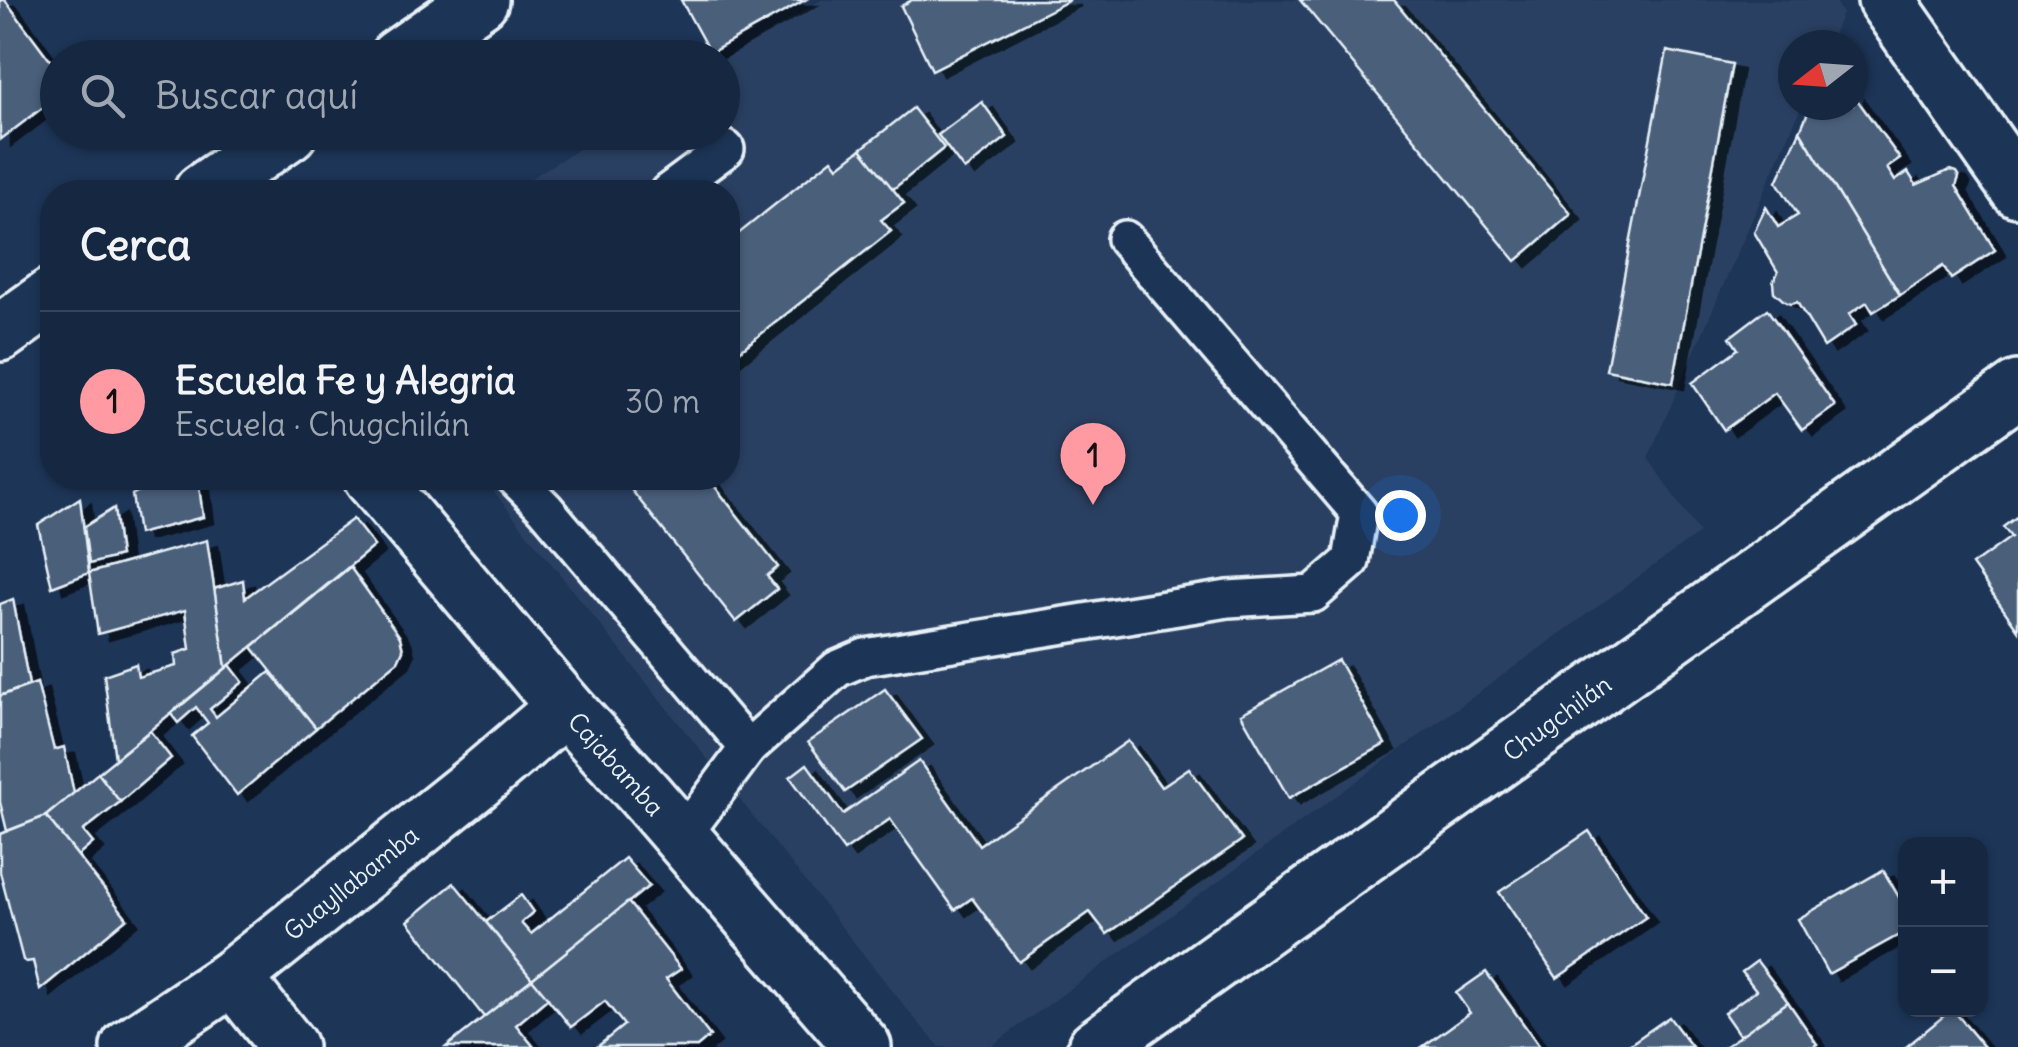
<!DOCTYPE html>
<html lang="es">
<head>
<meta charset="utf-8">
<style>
  :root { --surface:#162841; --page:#23344c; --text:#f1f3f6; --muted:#9ea6b1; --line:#35445a; --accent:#ff9aa2 }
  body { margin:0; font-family:Delius,sans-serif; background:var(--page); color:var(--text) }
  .controls { position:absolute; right:30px; bottom:30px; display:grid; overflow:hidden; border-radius:20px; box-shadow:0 2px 8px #0004 }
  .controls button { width:90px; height:90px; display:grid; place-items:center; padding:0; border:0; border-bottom:2px solid var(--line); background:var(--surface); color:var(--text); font:50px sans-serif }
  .compass { position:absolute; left:1778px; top:30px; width:90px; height:90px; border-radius:50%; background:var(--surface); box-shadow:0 2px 8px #0004; rotate:253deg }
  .you { position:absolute; left:1400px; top:515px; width:35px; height:35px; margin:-25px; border:8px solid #fff; border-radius:50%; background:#1a73e8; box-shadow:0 0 0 15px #1a73e833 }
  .badge { display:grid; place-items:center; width:65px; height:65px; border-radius:50%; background:var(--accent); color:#111; font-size:32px; font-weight:700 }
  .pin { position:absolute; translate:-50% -82px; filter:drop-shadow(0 2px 5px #0008) }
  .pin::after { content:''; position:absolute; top:52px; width:35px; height:30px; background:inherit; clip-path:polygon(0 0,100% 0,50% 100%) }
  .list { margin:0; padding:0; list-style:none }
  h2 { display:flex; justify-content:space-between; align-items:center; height:130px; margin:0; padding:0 40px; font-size:42px }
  h2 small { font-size:32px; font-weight:400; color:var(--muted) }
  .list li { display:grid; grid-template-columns:65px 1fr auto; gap:30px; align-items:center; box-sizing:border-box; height:180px; padding:0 40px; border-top:2px solid var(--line) }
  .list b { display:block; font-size:38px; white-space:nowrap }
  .list p { margin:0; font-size:32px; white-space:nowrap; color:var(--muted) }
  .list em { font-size:32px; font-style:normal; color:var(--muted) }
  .icon { flex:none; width:55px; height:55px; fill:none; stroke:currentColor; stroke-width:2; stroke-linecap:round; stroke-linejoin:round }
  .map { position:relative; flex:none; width:2018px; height:1047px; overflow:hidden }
  .search { position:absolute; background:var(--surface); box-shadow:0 2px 8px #0004; left:40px; top:40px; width:700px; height:110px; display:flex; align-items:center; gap:25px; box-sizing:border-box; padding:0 35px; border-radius:55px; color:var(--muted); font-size:38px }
  .panel { position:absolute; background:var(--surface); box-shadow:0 2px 8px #0004; left:40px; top:180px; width:700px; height:310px; border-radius:40px }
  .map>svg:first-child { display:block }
  .built { fill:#2a4162 }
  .building { fill:#495e7a; stroke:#e8f1f8; stroke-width:2.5; filter:url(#shadow) }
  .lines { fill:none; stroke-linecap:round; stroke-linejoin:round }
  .service-casing { stroke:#e8f1f8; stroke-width:42 }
  .minor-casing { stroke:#e8f1f8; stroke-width:62 }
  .service { stroke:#1d3557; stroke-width:35 }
  .minor { stroke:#1d3557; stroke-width:55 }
  .labels { text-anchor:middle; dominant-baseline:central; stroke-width:8; stroke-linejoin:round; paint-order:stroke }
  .street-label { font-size:25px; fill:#e8f1f8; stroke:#1d3557 }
</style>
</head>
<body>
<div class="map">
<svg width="2018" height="1047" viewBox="0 0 2018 1047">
  <defs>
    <filter id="shadow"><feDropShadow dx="11" dy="6" stdDeviation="0" flood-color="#0009"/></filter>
  </defs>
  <rect width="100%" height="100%" fill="#1d3557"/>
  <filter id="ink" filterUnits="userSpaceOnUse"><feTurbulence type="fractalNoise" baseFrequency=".01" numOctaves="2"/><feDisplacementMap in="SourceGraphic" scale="20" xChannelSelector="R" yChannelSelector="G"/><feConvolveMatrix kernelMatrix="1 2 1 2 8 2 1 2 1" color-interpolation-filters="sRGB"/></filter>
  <g filter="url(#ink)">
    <path class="built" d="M821 0H1834L1842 13 1829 45H1793V105H1802L1648 458 1699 533 990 1047H940L915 1019 483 478H728V192H508L605 133 722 132 723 60Z"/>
    <g class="building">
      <path d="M0 0H5L58 71V96L0 140Z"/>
      <path d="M681 0H805L710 53Z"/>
      <path d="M912 0H1070L932 70 901 6Z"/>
      <path d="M1300 0H1394L1571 214 1516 261Z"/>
      <path d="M1667 51 1732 64 1673 383 1606 370Z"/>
      <path d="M1853 94 1900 159 1887 168 1895 181 1908 172 1916 185 1950 170 1956 172 1959 177 1956 186 1995 250 1951 279 1943 266 1900 295 1800 131 1811 105H1853Z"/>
      <path d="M982 102 1007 137 964 170 938 135Z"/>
      <path d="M913 108 944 148 892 190 861 149Z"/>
      <path d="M1800 131 1900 295 1873 312 1867 302 1849 314 1856 325 1824 347 1797 302 1790 304 1784 301 1774 292 1773 282 1778 272 1754 232 1766 207 1778 227 1798 215 1777 182Z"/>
      <path d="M861 149 904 203 881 220 891 231 728 360V242L832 159 838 167Z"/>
      <path d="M1767 309 1835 406 1802 430 1775 393 1724 430 1692 383 1738 349 1730 337Z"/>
      <path d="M160 478H198L203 517 138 534 132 495Z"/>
      <path d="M622 478H708L778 567 767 576 777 589 736 622Z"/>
      <path d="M80 498 89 573 52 587 38 525Z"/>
      <path d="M114 508 120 556 89 564 84 527Z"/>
      <path d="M2018 516V630L1972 565 2011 537 2003 527Z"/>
      <path d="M353 519 374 546 226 668 214 589 243 580 245 598Z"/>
      <path d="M207 540 226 668 115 759 104 675 136 664 138 677 176 666 175 654 190 649 185 610 98 634 89 573Z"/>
      <path d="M350 567 400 637 403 650 398 661 316 728 252 647Z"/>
      <path d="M13 599 29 685 0 696V604Z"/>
      <path d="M1338 660 1385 744 1289 798 1241 714Z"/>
      <path d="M230 665 243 682 210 709 216 717 270 672 316 728 237 795 192 736 208 723 196 707 178 723 171 714Z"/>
      <path d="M37 683 54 750 64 747 74 793 46 816 7 831 0 802V696Z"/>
      <path d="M885 689 922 739 845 792 808 742Z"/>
      <path d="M150 731 171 758 120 802 98 773Z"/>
      <path d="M1128 741 1161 787 1189 768 1242 840 1107 934 1090 912 1019 962 972 898 955 910 890 819 844 851 790 777 807 764 843 814 919 761 979 845Z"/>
      <path d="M98 773 120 802 83 831 93 843 78 856 46 816Z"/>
      <path d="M46 816 127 918 40 990 33 961 26 962 23 960 0 872V834Z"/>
      <path d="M1589 831 1646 917 1557 978 1499 892Z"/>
      <path d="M625 858 649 886 532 979 486 922 521 895 533 912 521 923 531 934Z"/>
      <path d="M1883 870 1906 909V931L1828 974 1798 919Z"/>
      <path d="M454 883 532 979 484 1017 408 921Z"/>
      <path d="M628 902 681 969 666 979 710 1036 697 1047H597L624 1025 605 1001 571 1027 532 979Z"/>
      <path d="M1757 961 1788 1002 1740 1036 1724 1013 1756 990 1742 972Z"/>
      <path d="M1486 972 1540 1047H1422L1470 1013 1456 993Z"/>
      <path d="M532 979 548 998 516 1025 534 1047H446Z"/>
      <path d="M1788 1002 1817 1044 1812 1047H1724Z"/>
      <path d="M1951 1010H1953L1984 1047H1906Z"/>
      <path d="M1669 1017 1692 1047H1626Z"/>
    </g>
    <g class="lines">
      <defs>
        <g id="service">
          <path d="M668 192 726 149"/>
          <path d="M515 478 545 508 748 748 682 837"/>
          <path d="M748 748 837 669 865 657 1228 599 1313 594 1351 561 1359 513 1125 239"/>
        </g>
        <g id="minor">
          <path d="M1886 0 2018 189"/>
          <path d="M397 58 480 0"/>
          <path d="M202 192 289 132"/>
          <path d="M0 333 52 296"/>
          <path d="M372 478 565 707 645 795 863 1047"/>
          <path d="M233 977 289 1047"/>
          <path d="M129 1047 233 977 477 782 565 707"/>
          <path d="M1096 1047 2018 389"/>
        </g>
      </defs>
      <use href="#service" class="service-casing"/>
      <use href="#minor" class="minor-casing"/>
      <use href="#service" class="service"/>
      <use href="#minor" class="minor"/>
    </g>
  </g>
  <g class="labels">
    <g class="street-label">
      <text transform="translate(1557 718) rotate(-36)">Chugchilán</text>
      <text transform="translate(616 764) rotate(48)">Cajabamba</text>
      <text transform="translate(351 883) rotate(-39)">Guayllabamba</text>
    </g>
  </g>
</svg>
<div class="controls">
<button>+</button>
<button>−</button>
</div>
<svg class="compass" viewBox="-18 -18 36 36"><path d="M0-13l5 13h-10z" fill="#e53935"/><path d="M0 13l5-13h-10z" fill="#9ea6b1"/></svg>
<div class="you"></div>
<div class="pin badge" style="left:1093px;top:505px">1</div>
<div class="search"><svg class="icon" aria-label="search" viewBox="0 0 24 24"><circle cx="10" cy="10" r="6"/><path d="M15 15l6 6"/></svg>Buscar aquí</div>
<section class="panel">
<h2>Cerca<small></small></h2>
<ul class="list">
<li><span class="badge">1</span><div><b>Escuela Fe y Alegria</b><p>Escuela · Chugchilán</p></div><em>30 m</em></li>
</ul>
</section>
</div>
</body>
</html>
